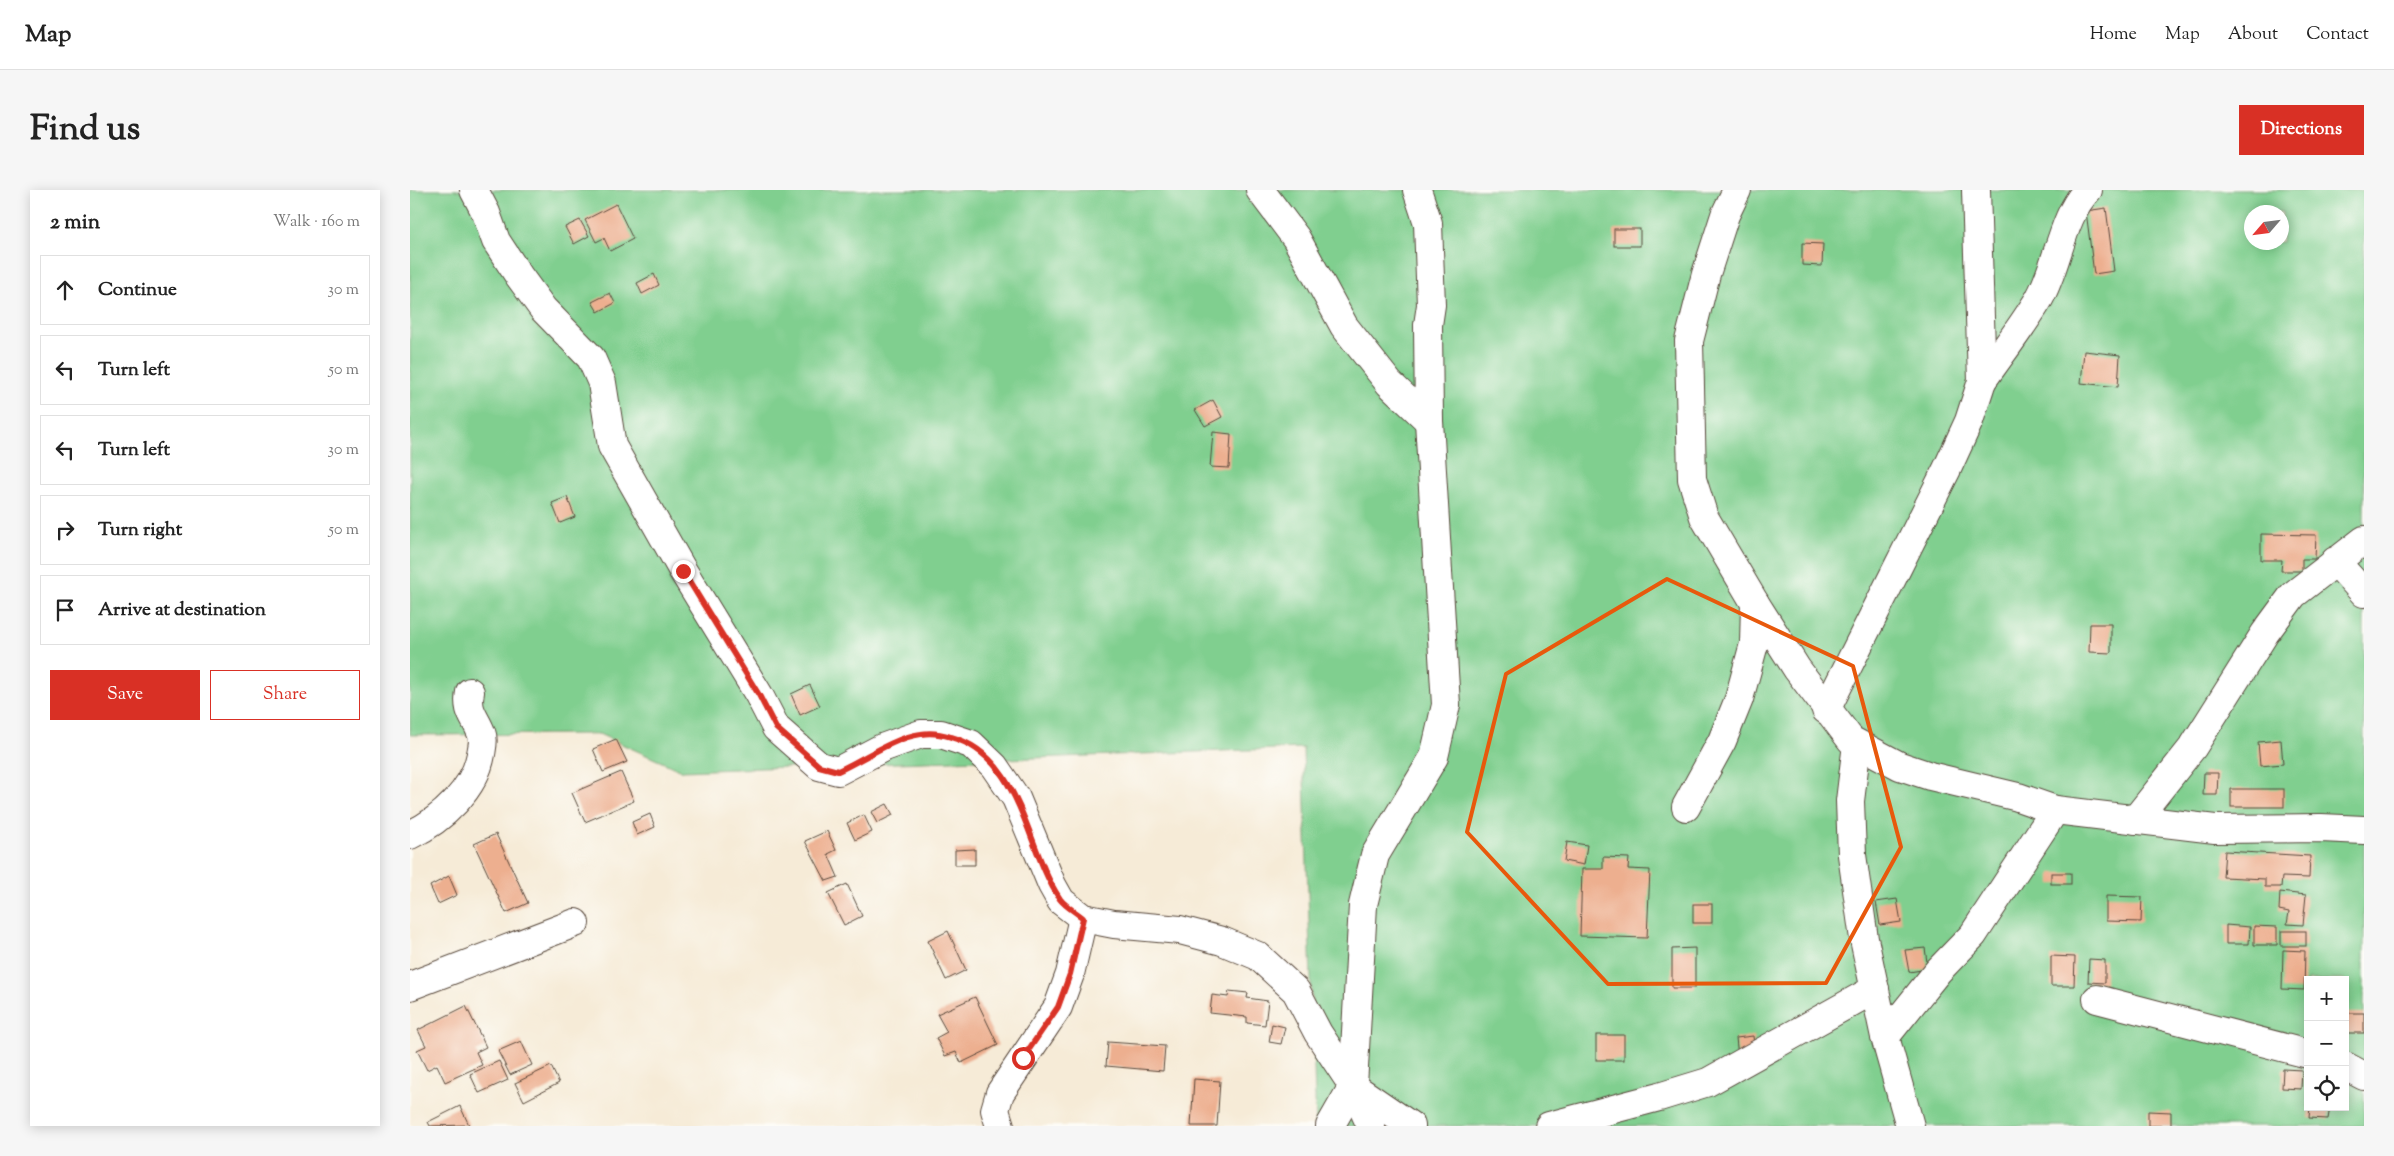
<!DOCTYPE html>
<html lang="en">
<head>
<meta charset="utf-8">
<style>
  :root { --surface:#fff; --page:#f6f6f6; --text:#222; --muted:#767676; --line:#e0e0e0; --accent:#d93025 }
  body { margin:0; font-family:"Sorts Mill Goudy",serif; background:var(--page); color:var(--text) }
  .controls { position:absolute; right:15px; bottom:15px; display:grid; overflow:hidden; border-radius:0px; box-shadow:0 2px 12px #0003 }
  .controls button { width:45px; height:45px; display:grid; place-items:center; padding:0; border:0; border-bottom:1px solid var(--line); background:var(--surface); color:var(--text); font:25px sans-serif }
  .compass { position:absolute; left:1834px; top:15px; width:45px; height:45px; border-radius:50%; background:var(--surface); box-shadow:0 2px 12px #0003; rotate:242deg }
  .stop { position:absolute; width:15px; height:15px; margin:-11px; border:4px solid #d93025; border-radius:50%; background:#fff }
  .stop.end { background:#d93025; border-color:#fff; box-shadow:0 1px 5px #0008 }
  .list { margin:0; padding:0; list-style:none }
  h2 { display:flex; justify-content:space-between; align-items:center; height:65px; margin:0; padding:0 20px; font-size:21px }
  h2 small { font-size:16px; font-weight:400; color:var(--muted) }
  .list li { display:grid; grid-template-columns:32px 1fr auto; gap:15px; align-items:center; box-sizing:border-box; height:70px; margin:0 10px 10px; padding:0 10px; border:1px solid var(--line); border-radius:0px }
  .list b { display:block; font-size:19px; white-space:nowrap }
  .list em { font-size:16px; font-style:normal; color:var(--muted) }
  .actions { display:flex; gap:10px; padding:15px 20px }
  .actions a { flex:1; padding:11px 0; border:1px solid var(--accent); border-radius:0px; text-align:center; font-size:18px; color:var(--accent) }
  .actions .main { background:var(--accent); color:#fff }
  .icon { flex:none; width:28px; height:28px; fill:none; stroke:currentColor; stroke-width:2; stroke-linecap:round; stroke-linejoin:round }
  .map { position:relative; flex:none; width:1954px; height:936px; overflow:hidden; border-radius:0px }
  header { display:flex; align-items:center; gap:30px; box-sizing:border-box; height:70px; padding:0 25px; background:var(--surface); border-bottom:1px solid var(--line) }
  header strong { font-size:24px }
  nav { display:flex; gap:28px; margin-inline-start:auto; font-size:18px }
  .intro { display:flex; align-items:center; justify-content:space-between; box-sizing:border-box; height:120px; padding:0 30px }
  h1 { margin:0; font-size:35px }
  .button { padding:12px 22px; border-radius:0px; background:var(--accent); color:#fff; font-size:18px; font-weight:700 }
  main { display:flex; gap:30px; padding:0 30px }
  aside { flex:1; background:var(--surface); border-radius:0px; box-shadow:0 2px 12px #0003 }
  .map>svg:first-child { display:block }
  .green { fill:#80cf8f; stroke:#5e7c56; fill-rule:evenodd }
  .building { fill:#edaf8f }
  .lines { fill:none; stroke-linecap:round; stroke-linejoin:round }
  .minor-casing { stroke:#57473a; stroke-width:30 }
  .minor { stroke:#fff; stroke-width:28 }
  .route { stroke:#d93025; stroke-width:6 }
  .marked { fill:none; stroke:#e8590c; stroke-width:4; stroke-linejoin:round }
</style>
</head>
<body>
<header>
<strong>Map</strong>
<nav><a>Home</a><a>Map</a><a>About</a><a>Contact</a></nav>
</header>
<div class="intro"><h1>Find us</h1><a class="button">Directions</a></div>
<main>
<aside>
<h2>2 min<small>Walk · 160 m</small></h2>
<ul class="list">
<li><svg class="icon" aria-label="ahead" viewBox="0 0 24 24"><path d="M12 20V5M6 11l6-6 6 6"/></svg><div><b>Continue</b></div><em>30 m</em></li>
<li><svg class="icon" aria-label="left" viewBox="0 0 24 24"><path d="M17 20v-9H6M10 6l-5 5 5 5"/></svg><div><b>Turn left</b></div><em>50 m</em></li>
<li><svg class="icon" aria-label="left" viewBox="0 0 24 24"><path d="M17 20v-9H6M10 6l-5 5 5 5"/></svg><div><b>Turn left</b></div><em>30 m</em></li>
<li><svg class="icon" aria-label="right" viewBox="0 0 24 24"><path d="M7 20v-9h11M14 6l5 5-5 5"/></svg><div><b>Turn right</b></div><em>50 m</em></li>
<li><svg class="icon" aria-label="arrive" viewBox="0 0 24 24"><path d="M6 21V4h12l-3 4 3 4H6"/></svg><div><b>Arrive at destination</b></div></li>
</ul>
<div class="actions"><a class="main">Save</a><a>Share</a></div>
</aside>
<div class="map">
<svg width="1954" height="936" viewBox="0 0 1954 936">
  <rect width="100%" height="100%" fill="#fdfcf7"/>
  <filter id="ink" filterUnits="userSpaceOnUse"><feTurbulence type="fractalNoise" baseFrequency=".02" numOctaves="2"/><feDisplacementMap in="SourceGraphic" scale="10" xChannelSelector="R" yChannelSelector="G"/><feConvolveMatrix kernelMatrix="1 2 1 2 8 2 1 2 1" color-interpolation-filters="sRGB"/></filter>
  <filter id="wash" filterUnits="userSpaceOnUse"><feTurbulence type="fractalNoise" baseFrequency=".0096" numOctaves="4" result="noise"/><feDisplacementMap in="SourceGraphic" scale="20" xChannelSelector="R" yChannelSelector="G"/><feGaussianBlur stdDeviation="1.12" result="paint"/><feColorMatrix in="noise" values="0 0 0 0 0 0 0 0 0 0 0 0 0 0 0 0 0 1.4 0 .05"/><feComposite in="paint" operator="in"/></filter>
  <g filter="url(#wash)">
    <rect width="100%" height="100%" fill="#f6ebd7"/>
    <path class="green" d="M0 0H1954V936H906L893 558 272 581 189 544 0 545ZM1842 22H1872V52H1842ZM1898 790H1935V917H1898Z"/>
    <g id="blocks">
      <g class="building">
        <path d="M206 14 223 49 200 61 194 48 186 52 175 30Z"/>
        <path d="M1696 18 1704 81 1684 84 1676 21Z"/>
        <path d="M170 30 179 46 164 54 155 37Z"/>
        <rect x="1204" y="39" width="26" height="17"/>
        <path d="M1392 53 1413 54 1412 76 1392 75Z"/>
        <path d="M244 84 249 95 232 104 227 93Z"/>
        <path d="M200 103 205 113 188 122 182 112Z"/>
        <path d="M1674 161 1710 165 1708 197 1671 193Z"/>
        <path d="M803 210 812 227 795 236 785 220Z"/>
        <path d="M803 242 821 244 819 278 800 277Z"/>
        <path d="M157 307 165 327 150 333 142 313Z"/>
        <path d="M1851 344 1906 345 1905 369H1892V381H1871L1872 370H1851Z"/>
        <path d="M1680 434H1701V463L1679 462Z"/>
        <path d="M400 495 410 516 390 525 381 504Z"/>
        <path d="M206 549 217 572 193 582 183 559Z"/>
        <path d="M1871 550 1873 574 1850 576 1848 552Z"/>
        <path d="M211 582 224 611 175 632 162 603Z"/>
        <path d="M1794 583H1808L1807 605H1793Z"/>
        <rect x="1821" y="599" width="53" height="18"/>
        <path d="M477 614 483 625 467 633 461 622Z"/>
        <path d="M240 624 245 637 227 645 222 632Z"/>
        <path d="M454 625 462 642 445 650 437 633Z"/>
        <path d="M417 641 426 660 418 664 428 687 416 691 395 651Z"/>
        <path d="M86 644 118 713 96 723 64 654Z"/>
        <path d="M1157 652 1177 655 1174 675 1154 671Z"/>
        <path d="M565 659V675H545V660Z"/>
        <path d="M1815 661 1900 666 1899 688 1872 687 1871 697H1855V689L1813 687Z"/>
        <path d="M1193 667 1219 668 1218 679 1240 680 1237 748 1170 746 1172 679H1193Z"/>
        <rect x="1641" y="683" width="20" height="11"/>
        <path d="M39 686 47 705 28 714 20 696Z"/>
        <path d="M437 694 452 726 434 735 418 703Z"/>
        <path d="M1870 702 1896 705 1893 735 1877 734 1879 722 1869 720Z"/>
        <path d="M1696 706 1732 707 1731 732 1696 731Z"/>
        <path d="M1487 709 1491 732 1470 735 1466 712Z"/>
        <rect x="1283" y="714" width="19" height="19"/>
        <path d="M1816 735 1840 737 1839 754H1816Z"/>
        <path d="M1844 736 1867 737V755H1844Z"/>
        <path d="M538 741 556 780 536 790 518 751Z"/>
        <rect x="1871" y="741" width="25" height="15"/>
        <path d="M1285 758V798H1262V759Z"/>
        <path d="M1515 758 1518 779 1499 782 1495 760Z"/>
        <path d="M1873 760 1895 761 1894 800 1872 799Z"/>
        <path d="M1641 766 1665 767 1664 796H1641Z"/>
        <path d="M1679 769 1695 770V793L1678 792Z"/>
        <path d="M819 801 838 803 837 808 858 811 855 835 837 833V827L800 823 802 805 818 807Z"/>
        <path d="M565 807 588 855 551 873 546 862 535 866 526 848 537 842 527 824Z"/>
        <path d="M56 816 76 857 66 862 72 875 35 892 27 875 17 880 7 860 16 856 8 840Z"/>
        <rect x="1935" y="823" width="19" height="20"/>
        <path d="M862 834 875 837 871 854 859 852Z"/>
        <rect x="1186" y="845" width="28" height="25"/>
        <path d="M1343 846 1345 864 1328 867 1326 848Z"/>
        <path d="M111 851 122 875 100 885 88 861Z"/>
        <path d="M698 852 755 856 753 881 696 876Z"/>
        <path d="M89 871 98 890 69 903 60 884Z"/>
        <path d="M141 876 149 893 114 911 105 893Z"/>
        <path d="M1873 879 1892 880 1891 899 1872 898Z"/>
        <path d="M784 889 810 891 807 936H781Z"/>
        <path d="M50 916 59 935 20 936 18 932Z"/>
        <path d="M1900 917H1920L1918 929 1899 928Z"/>
        <path d="M1738 921 1761 922V936H1738Z"/>
      </g>
    </g>
  </g>
  <g filter="url(#ink)">
    <use href="#blocks" fill-opacity="0" stroke="#57473a" stroke-width="1"/>
    <g class="lines">
      <defs>
        <g id="minor">
          <path d="M64 0 76 23 86 51 109 86 133 119 181 168 192 193 202 256 273 381 349 505 366 538 409 576 428 581 472 558 511 544H531L561 554 584 576 606 608 642 695 651 711 673 728 704 734 770 740 812 751 848 766 886 801 908 843 943 896 961 936"/>
          <path d="M850 0 886 48 934 136 979 193 1019 231"/>
          <path d="M1572 191C1591 164 1612 137 1629 109 1648 76 1652 25 1678 0"/>
          <path d="M1925 371 1954 403"/>
          <path d="M1345 413 1387 479 1441 550 1490 576 1520 586 1608 607 1645 620 1805 639 1911 638 1954 640"/>
          <path d="M1416 520 1537 279 1559 231 1572 191 1566 0"/>
          <path d="M1447 554 1440 611 1442 665 1454 749 1475 847 1500 936"/>
          <path d="M1276 617 1312 551 1329 509 1344 454 1345 413 1294 327 1282 289 1279 151 1296 84 1315 25 1327 0"/>
          <path d="M1725 630 1783 557 1855 443 1883 405 1954 350"/>
          <path d="M0 645C32 630 65 599 71 564 72 558 74 550 72 545 66 527 56 523 60 502"/>
          <path d="M0 796 165 733"/>
          <path d="M1687 809 1898 864"/>
          <path d="M1475 847 1528 781 1563 745 1645 620"/>
          <path d="M1935 876 1954 886"/>
          <path d="M944 897 1001 936"/>
          <path d="M590 936 585 920 590 903 648 817 660 784 673 728"/>
          <path d="M920 936 943 896 953 715 965 665 1024 567 1036 515 1019 231 1018 135 1021 115 1018 33 1007 0"/>
          <path d="M1139 936 1249 907 1298 892 1465 799"/>
        </g>
      </defs>
      <use href="#minor" class="minor-casing"/>
      <use href="#minor" class="minor"/>
    </g>
  </g>
  <g class="lines" filter="url(#ink)">
    <path class="route" d="M273 381 349 505 366 538 409 576 428 581C454 569 483 548 511 544 521 542 532 544 541 547 612 567 615 657 650 709 655 716 666 722 673 728L660 784 648 817 613 868"/>
  </g>
  <path class="marked" d="M1257 389 1443 476 1491 657 1416 793 1198 794 1057 642 1096 484Z"/>
</svg>
<div class="controls">
<button>+</button>
<button>−</button>
<button><svg class="icon" aria-label="locate" viewBox="0 0 24 24"><circle cx="12" cy="12" r="6"/><path d="M12 2v4M12 18v4M2 12h4M18 12h4"/></svg></button>
</div>
<svg class="compass" viewBox="-18 -18 36 36"><path d="M0-13l5 13h-10z" fill="#e53935"/><path d="M0 13l5-13h-10z" fill="#767676"/></svg>
<div class="stop" style="left:613px;top:868px"></div>
<div class="stop end" style="left:273px;top:381px"></div>
</div>
</main>
</body>
</html>
